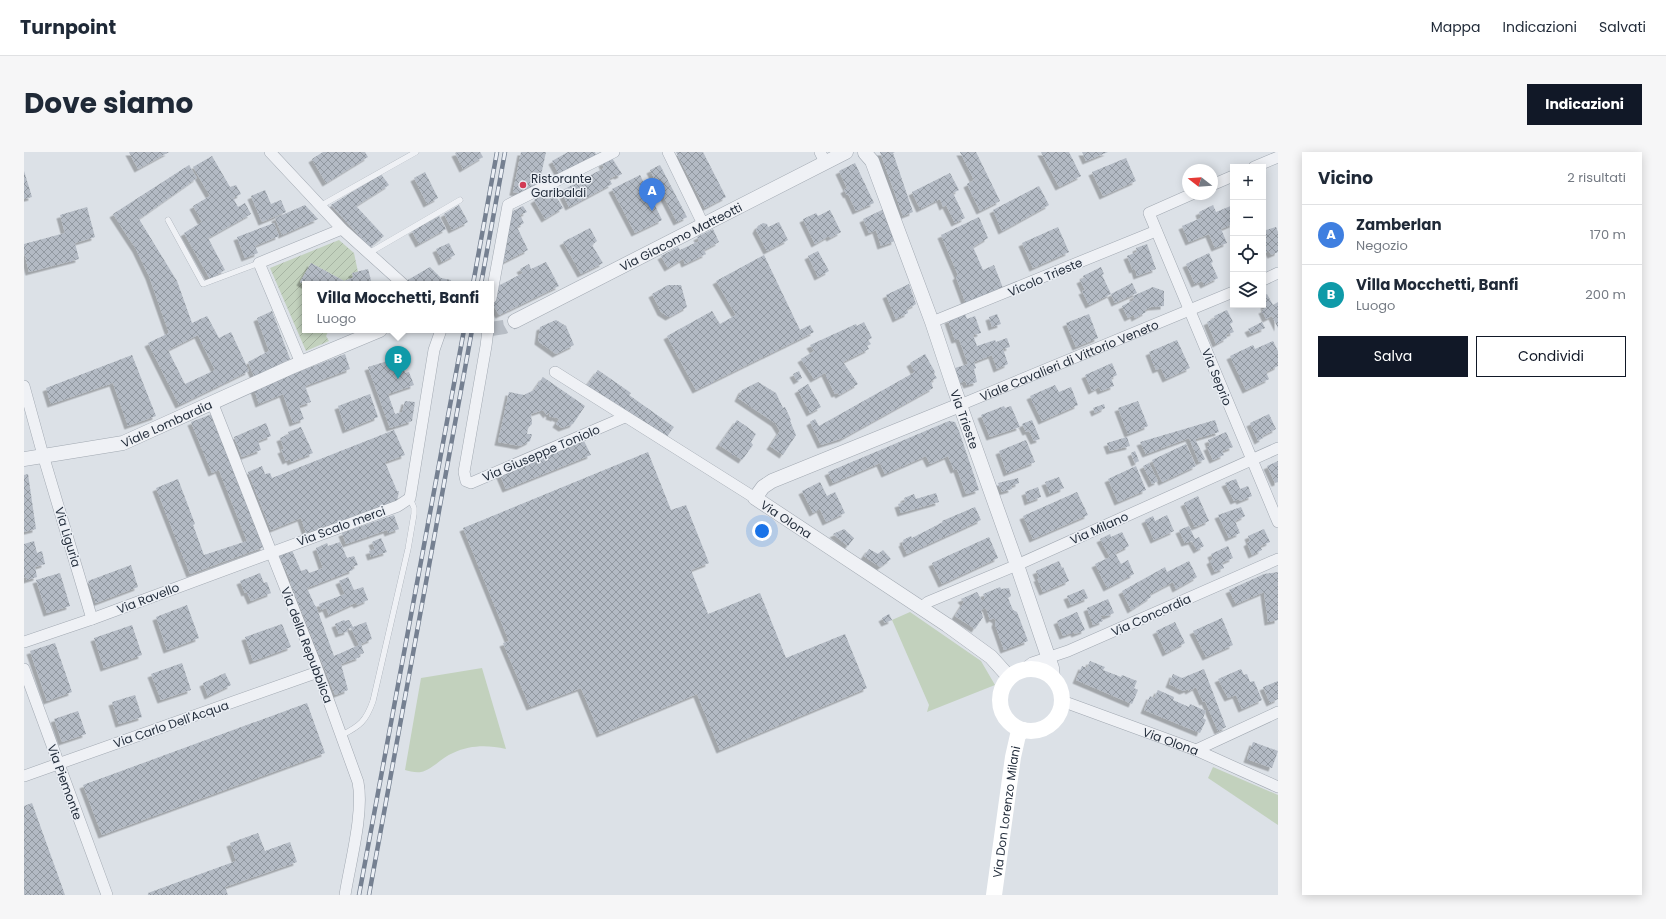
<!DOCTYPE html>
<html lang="it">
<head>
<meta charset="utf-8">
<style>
  :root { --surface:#fff; --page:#f6f6f7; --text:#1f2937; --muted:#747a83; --line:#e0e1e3; --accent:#111827 }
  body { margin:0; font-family:Poppins,sans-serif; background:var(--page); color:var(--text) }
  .controls { position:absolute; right:12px; top:12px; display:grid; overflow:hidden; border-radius:0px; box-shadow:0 2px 10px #0003 }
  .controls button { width:36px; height:36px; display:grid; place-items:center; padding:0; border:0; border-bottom:1px solid var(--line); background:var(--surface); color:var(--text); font:20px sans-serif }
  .compass { position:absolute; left:1158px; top:12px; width:36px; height:36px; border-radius:50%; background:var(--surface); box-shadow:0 2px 10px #0003; rotate:287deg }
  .you { position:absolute; left:738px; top:379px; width:14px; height:14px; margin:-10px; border:3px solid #fff; border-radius:50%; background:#1a73e8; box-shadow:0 0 0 6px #1a73e833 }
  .badge { display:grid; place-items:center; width:26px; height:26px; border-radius:50%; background:var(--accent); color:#fff; font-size:13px; font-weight:700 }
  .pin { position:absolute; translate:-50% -33px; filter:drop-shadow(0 1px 2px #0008) }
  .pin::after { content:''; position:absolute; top:21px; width:14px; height:12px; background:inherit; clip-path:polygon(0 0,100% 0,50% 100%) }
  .popup { position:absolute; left:278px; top:129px; width:192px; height:52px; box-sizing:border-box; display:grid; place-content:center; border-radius:0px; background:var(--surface); filter:drop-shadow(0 1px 3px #0005); font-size:13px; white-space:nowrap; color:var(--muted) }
  .popup b { font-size:15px; color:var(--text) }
  .popup::after { content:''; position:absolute; left:50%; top:100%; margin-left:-8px; border:8px solid transparent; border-top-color:var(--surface) }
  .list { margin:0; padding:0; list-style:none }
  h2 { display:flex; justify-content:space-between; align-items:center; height:52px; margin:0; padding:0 16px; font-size:17px }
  h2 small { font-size:13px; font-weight:400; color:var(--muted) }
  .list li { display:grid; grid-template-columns:26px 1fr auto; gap:12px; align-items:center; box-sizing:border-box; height:60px; padding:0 16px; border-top:1px solid var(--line) }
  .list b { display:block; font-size:15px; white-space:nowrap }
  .list p { margin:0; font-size:13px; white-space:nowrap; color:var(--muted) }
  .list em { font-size:13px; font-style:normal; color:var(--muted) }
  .actions { display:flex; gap:8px; padding:12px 16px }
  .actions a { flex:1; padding:9px 0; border:1px solid var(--accent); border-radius:0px; text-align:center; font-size:14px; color:var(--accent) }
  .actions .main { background:var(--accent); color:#fff }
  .icon { flex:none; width:22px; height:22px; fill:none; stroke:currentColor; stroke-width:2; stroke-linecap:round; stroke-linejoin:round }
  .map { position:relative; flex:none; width:1254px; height:743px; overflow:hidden; border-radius:0px }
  header { display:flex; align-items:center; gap:24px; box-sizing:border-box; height:56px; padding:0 20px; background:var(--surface); border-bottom:1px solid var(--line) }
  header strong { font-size:19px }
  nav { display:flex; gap:22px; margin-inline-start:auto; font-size:14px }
  .intro { display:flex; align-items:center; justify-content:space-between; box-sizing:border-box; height:96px; padding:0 24px }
  h1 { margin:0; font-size:28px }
  .button { padding:10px 18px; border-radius:0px; background:var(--accent); color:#fff; font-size:14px; font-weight:700 }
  main { display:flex; gap:24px; padding:0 24px }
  aside { flex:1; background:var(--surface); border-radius:0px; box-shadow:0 2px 10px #0003 }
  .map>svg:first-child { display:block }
  .green { fill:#c2d1bd }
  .garden { fill:url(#garden-furrows) }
  .building { fill:url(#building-cross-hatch); fill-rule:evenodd; filter:url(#shadow) }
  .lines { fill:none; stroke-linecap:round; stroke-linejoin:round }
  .tertiary-tunnel { stroke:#b7bdc5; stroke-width:14; stroke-dasharray:14 7; stroke-linecap:butt }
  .service-casing { stroke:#a1a8b1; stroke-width:6 }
  .minor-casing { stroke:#a1a8b1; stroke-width:12 }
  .tertiary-casing { stroke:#a1a8b1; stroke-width:15 }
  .service { stroke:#eff1f5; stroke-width:5.5 }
  .minor { stroke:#eff1f5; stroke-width:11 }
  .tertiary { stroke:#eff1f5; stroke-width:14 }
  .secondary { stroke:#fff; stroke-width:16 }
  .rail-casing { stroke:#758091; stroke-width:4.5 }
  .rail { stroke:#ebeff5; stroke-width:3; stroke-dasharray:9; stroke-linecap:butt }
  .poi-dot { fill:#d23b55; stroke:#ebeff5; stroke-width:1.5 }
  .labels { text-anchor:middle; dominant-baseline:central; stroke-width:3; stroke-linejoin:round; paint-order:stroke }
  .poi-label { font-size:12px; fill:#252f3d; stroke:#ebeff5; text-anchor:start }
  .street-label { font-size:12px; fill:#252f3d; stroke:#ebeff5 }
</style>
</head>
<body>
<header>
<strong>Turnpoint</strong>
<nav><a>Mappa</a><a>Indicazioni</a><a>Salvati</a></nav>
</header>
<div class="intro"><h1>Dove siamo</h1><a class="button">Indicazioni</a></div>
<main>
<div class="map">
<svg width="1254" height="743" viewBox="0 0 1254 743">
  <defs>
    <pattern id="garden-furrows" width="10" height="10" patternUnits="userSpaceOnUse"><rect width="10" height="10" fill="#c2d1bd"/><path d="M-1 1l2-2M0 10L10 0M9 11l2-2" fill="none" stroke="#a7b4a3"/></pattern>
    <pattern id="building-cross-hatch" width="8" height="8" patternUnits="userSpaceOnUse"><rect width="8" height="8" fill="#b3bac4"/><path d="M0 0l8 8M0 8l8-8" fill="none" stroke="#9198a0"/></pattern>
    <filter id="shadow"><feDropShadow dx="-3.5" dy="3.5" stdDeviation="0" flood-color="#0004"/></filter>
  </defs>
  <rect width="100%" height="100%" fill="#dce1e7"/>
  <g class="green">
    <path d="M886 460 957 509 971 533 903 560 905 553 868 468Z"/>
    <path d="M458 516 482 597C463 593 447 593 429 601 418 605 408 618 397 620 392 621 385 619 381 618L397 526Z"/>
    <path d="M1189 615 1254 643V673L1184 626Z"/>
  </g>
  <path class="garden" d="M315 88 330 101 334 120 328 126 320 129 287 111 276 130 281 133V178H305L302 184 305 189 282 199 246 116Z"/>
  <g class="building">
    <path d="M105 0H145L114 17Z"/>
    <path d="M299 0H341L344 5 302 31 288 7Z"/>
    <path d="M434 0H456L459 5 439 17 431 1Z"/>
    <path d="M497 0H522L515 32 498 42 489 40Z"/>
    <path d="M544 0H571L572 3 535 22 528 9Z"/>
    <path d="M652 0H679L702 45 681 56Z"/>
    <path d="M856 0H871L869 1 889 60 879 64Z"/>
    <path d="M936 0H952L976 49 956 59 943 32 950 28Z"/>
    <path d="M1017 0H1045L1057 24 1035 35Z"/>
    <path d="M1058 0H1084L1062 9Z"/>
    <path d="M188 4 206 35 212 33 217 42 209 46 214 55 221 51 227 62 184 86 201 118 186 127 160 81 178 70 169 54 186 44 169 15Z"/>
    <path d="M588 6 598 22 594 24 593 23 585 27 588 32 545 55 537 39 580 16 578 11Z"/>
    <path d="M1102 6 1112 29 1079 44 1068 20Z"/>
    <path d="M831 11 850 51 832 59 824 42 823 43 820 38 823 36 815 19Z"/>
    <path d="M165 13 173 26 115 67 153 129 168 171 183 164 195 186 207 180 225 219 155 253 124 191 145 181 125 124 112 97 89 62ZM174 183 191 218 161 232 144 198Z"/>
    <path d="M636 13 663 65 653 70 626 18Z"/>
    <path d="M0 19 8 45 0 47Z"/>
    <path d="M401 20 414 46 403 52 390 26Z"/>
    <path d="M926 21 935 38 929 41 941 66 931 71 922 53 919 55 916 47 896 57 888 40Z"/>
    <path d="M357 22 365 33 332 54 360 84 346 95 307 53Z"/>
    <path d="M616 23 638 68 611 81 588 37Z"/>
    <path d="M1015 34 1025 53 978 79 969 58Z"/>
    <path d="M528 37 539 56 521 67 510 48Z"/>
    <path d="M241 38 247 52 257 48 262 60 238 70 227 44Z"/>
    <path d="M281 53 294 67 258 83 251 66Z"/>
    <path d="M435 53 444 70 428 78 420 62Z"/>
    <path d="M1189 53 1192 60 1209 53V72L1197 77 1203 91 1191 96 1185 82 1165 90 1158 74 1177 66 1175 60Z"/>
    <path d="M499 54 503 60 496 63 500 71 493 75 504 98 478 111 487 60Z"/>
    <path d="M63 55 71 85 51 91 55 107 5 120 0 100V92L41 81 36 63Z"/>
    <path d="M860 57 871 89 857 94 852 78 845 81 839 67Z"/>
    <path d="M806 58 817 80 806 86 805 84 791 92 779 67 792 61 794 64Z"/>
    <path d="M415 64 422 77 395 92 388 79Z"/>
    <path d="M955 65 964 86 949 95 959 118 970 113 979 136 942 152 932 125 934 123 917 83Z"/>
    <path d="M755 70 764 88 743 99 732 78 734 74 739 71 743 72 744 75Z"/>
    <path d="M250 71 255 84 231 94 234 101 221 106 213 85Z"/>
    <path d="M1034 75 1045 100 1009 116 998 91Z"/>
    <path d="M1252 75 1254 80V100L1247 103 1245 99 1239 102V79Z"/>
    <path d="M566 76 573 89 568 93 579 111 557 122 539 90Z"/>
    <path d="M689 77 695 90 680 98 682 102 661 112 659 107 644 116 637 104 654 95 656 98 675 89 673 85Z"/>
    <path d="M425 91 431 103 418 110 412 97Z"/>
    <path d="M1123 92 1132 117 1113 124 1111 117 1109 118 1103 104 1113 100 1112 96Z"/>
    <path d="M794 99 805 119 794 125 784 104Z"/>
    <path d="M1185 101 1189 110 1187 111 1194 126 1180 133 1178 129 1171 132 1162 112Z"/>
    <path d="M740 103 776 178 786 173 790 180 672 238 643 184 688 159 696 172 712 163 692 129Z"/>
    <path d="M522 110 535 134 475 163 469 153 472 135 499 121 496 117 505 112 507 117Z"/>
    <path d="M287 111 320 129 328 126 329 125 328 121 344 117 348 132 281 133 276 130Z"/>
    <path d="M406 115 417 126 427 128V132H386L382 129Z"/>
    <path d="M1077 115 1080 122 1078 123 1087 142 1065 153 1058 139 1061 138 1056 128 1060 126 1059 124Z"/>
    <path d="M1108 131 1113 141 1091 151 1087 142Z"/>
    <path d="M885 132 892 152 883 157 884 161 872 167 862 143Z"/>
    <path d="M644 133H657L663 155 645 165 637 160 628 142Z"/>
    <path d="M1129 135 1140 139V154L1127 155 1121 158 1122 160 1111 166 1110 163 1104 166 1098 154 1110 148 1109 144Z"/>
    <path d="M1243 142 1249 153 1254 150V176L1248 164 1242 167 1238 158 1241 157 1239 144Z"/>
    <path d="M1203 158 1209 170 1206 172 1210 180 1202 183 1203 186 1192 192 1183 170 1191 166 1190 164Z"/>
    <path d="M248 159 266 207 230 224 224 210 245 199 233 166Z"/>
    <path d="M941 162 943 167 951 164 957 181 949 183 953 194 971 188 972 190 983 186 986 195 979 197 984 212 973 217 968 203 950 210 952 216 950 217 953 230 943 233 941 229 936 231 931 216 944 212 935 187 931 188 924 168Z"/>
    <path d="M973 162 977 172 968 175 965 165Z"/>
    <path d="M1065 162 1074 186 1052 195 1042 171Z"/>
    <path d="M532 168 542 174 550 193 532 202 514 189 516 175Z"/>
    <path d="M840 170 848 186 844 188 847 192 843 194 845 197 819 210 834 232 815 243 814 241 811 242 801 221 790 227 777 207 790 199 786 193 832 172 833 174Z"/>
    <path d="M1238 170 1241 176 1227 182 1224 177Z"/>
    <path d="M1153 188 1166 216 1142 227 1137 216 1132 218 1125 200Z"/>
    <path d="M1249 189 1254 199V214L1242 220 1245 227 1222 238 1206 204 1229 193 1231 197Z"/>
    <path d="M321 202 326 217 281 234 287 250 275 254 280 267 269 271 259 242 235 252 230 237Z"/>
    <path d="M901 202 911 220 910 222 913 226 907 229 909 236 819 286 797 293 786 270 791 267 795 274 891 220 886 211Z"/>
    <path d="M108 203 132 264 104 274 89 231 27 252 22 236Z"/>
    <path d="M367 208 368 212 377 208 381 221 385 220 390 233 364 242 371 262 378 260 381 249 391 250 388 269 366 276 344 215Z"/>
    <path d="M1088 211 1093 223 1087 226 1090 234 1077 239 1075 235 1068 239 1061 223Z"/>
    <path d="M574 218 607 241 605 243 650 275 642 286 563 233Z"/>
    <path d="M775 219 778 226 773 229 769 222Z"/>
    <path d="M519 225 561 254 549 272 538 276 532 272 535 267 531 265V266L525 264 526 262 524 261 523 263 519 258 507 262 508 272 504 276 503 282H508L506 289 496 294 474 290 485 240 500 243 510 238Z"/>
    <path d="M734 230 752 241 759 256 761 255 767 268 766 269 772 283 759 303 746 294 756 279 751 271 714 246 718 238Z"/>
    <path d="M784 232 797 255 786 261 774 238Z"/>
    <path d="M1031 233 1035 240 1047 235 1054 253 1018 269 1006 244Z"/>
    <path d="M346 242 354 265 322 278 314 254Z"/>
    <path d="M1114 249 1124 274 1104 282 1094 256Z"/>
    <path d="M1080 252 1081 256 1071 261 1069 256Z"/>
    <path d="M980 254 981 256 987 254 996 275 966 285 957 263Z"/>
    <path d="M188 262 240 395 166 422 132 336 154 327 171 372 169 373 180 403 223 389 195 318 188 321 167 270Z"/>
    <path d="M1245 262 1252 277 1238 284 1239 286 1234 289 1226 271Z"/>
    <path d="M713 268 722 274 732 282 727 290 729 293 718 308 695 293Z"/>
    <path d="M1008 268 1016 287 1010 289 1005 279 1002 280 998 272Z"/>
    <path d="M1191 268 1195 280 1171 287 1181 307 1175 310 1165 286 1122 302 1116 290Z"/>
    <path d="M925 269 931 270 935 279 955 338 942 342 933 317 930 318 924 304 906 312 902 304 861 322 856 311 809 331 804 320Z"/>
    <path d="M242 271 247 284 234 289 237 298 218 305 210 285Z"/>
    <path d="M277 275 289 301 267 310 266 307 262 309 257 298 260 297 256 286 265 282 264 280Z"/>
    <path d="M370 278 381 303 361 310 373 339H375L373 349 282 381 277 366 247 378 224 320 238 314 241 322 246 321 248 326Z"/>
    <path d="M1202 280 1209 295 1198 299 1200 303 1189 308 1183 295 1186 294 1184 288Z"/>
    <path d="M1103 285 1106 294 1086 299 1083 291Z"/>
    <path d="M1002 288 1011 310 983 321 975 299Z"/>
    <path d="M560 289 567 303 482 337 476 323Z"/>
    <path d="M1162 292 1172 314 1138 330 1128 308Z"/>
    <path d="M1111 299 1115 309 1111 311 1107 301Z"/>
    <path d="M624 300 647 358 662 353 685 411 667 418 684 462 736 441 762 506 821 482 843 536 696 598 673 542 576 582 557 536 506 555 479 491 485 489 439 376Z"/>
    <path d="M1254 309V330L1251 331 1243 314Z"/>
    <path d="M1125 311 1134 329 1128 332 1119 314Z"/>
    <path d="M1112 314 1122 338 1094 350 1084 327Z"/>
    <path d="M4 322 12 377 0 380V323Z"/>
    <path d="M1035 325 1040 336 1026 342 1021 330Z"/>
    <path d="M994 326 995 331 987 334 988 337 978 340 974 331Z"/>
    <path d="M1212 327 1216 337 1224 334 1228 344 1216 349 1215 347 1210 349 1201 331Z"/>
    <path d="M796 330 803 344 811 340 821 361 802 370 796 357 789 361 778 339Z"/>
    <path d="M1014 335 1017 345 1004 350 1001 340Z"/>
    <path d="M1053 340 1064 363 1009 387 999 364Z"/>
    <path d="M912 341 915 350 877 361 874 352 881 350 880 346 890 342 892 347Z"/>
    <path d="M1174 344 1185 369 1171 375 1160 351Z"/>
    <path d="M951 355 957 368 883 402 878 391 880 390 879 388 887 384 888 386 919 370 918 369Z"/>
    <path d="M1217 355 1221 364 1211 369 1216 381 1205 386 1194 363Z"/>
    <path d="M370 363 375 377 364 381 363 378 322 392 318 381Z"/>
    <path d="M1143 363 1150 379 1130 388 1121 368 1129 364 1131 369Z"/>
    <path d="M1165 374 1171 387 1175 385 1180 394 1173 398 1168 389 1161 391 1155 378Z"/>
    <path d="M820 377 830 386 824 394 809 382Z"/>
    <path d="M1240 377 1246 390 1236 394 1238 398 1228 403 1223 391 1226 389 1224 384Z"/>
    <path d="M1098 380 1105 394 1091 401 1097 412 1104 408 1110 422 1083 436 1071 412 1086 405 1076 387 1086 382 1087 385Z"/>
    <path d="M965 385 974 406 918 432 908 411Z"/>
    <path d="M357 386 363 400 347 405 345 399 351 397 348 390Z"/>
    <path d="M10 389 13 401 18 399 21 412 11 415 13 425 3 428 2 425 0 426V392Z"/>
    <path d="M316 390 323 406 330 404 334 413 328 415 329 418 283 436 291 454H292L310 504 335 493 327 476 323 477 324 479 315 482 311 472 320 468 321 469 325 468 329 475 342 470 348 487 337 492 340 501 335 503 336 505 317 512 324 538 311 543 266 430 267 429 254 401 267 396 277 419 283 417 285 421 299 416 292 396 303 391 304 394Z"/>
    <path d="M1204 394 1209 406 1198 411 1200 416 1191 420 1186 409 1189 407 1187 402Z"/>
    <path d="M845 397 854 402 859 398 867 407 856 415 840 404Z"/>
    <path d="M1035 409 1038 416 1039 415 1045 429 1019 440 1013 426H1015L1012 419Z"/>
    <path d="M1165 409 1173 425 1152 437 1149 430 1126 442 1127 445 1107 458 1098 439 1141 415 1143 420Z"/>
    <path d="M107 413 114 435 72 451 64 429Z"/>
    <path d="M1254 420V468L1244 470 1240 440 1212 452 1205 438 1240 422Z"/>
    <path d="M36 421 46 454 23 461 12 428Z"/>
    <path d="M236 421 240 431 243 430 247 441 227 449 223 440 221 441 216 429Z"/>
    <path d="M324 425 330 438 339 435 344 448 333 453 332 451H331L305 463 302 456 297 458 295 452 321 442 315 429Z"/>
    <path d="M976 435 977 437 985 436 987 444 984 446 989 458 993 460 1004 489 980 498 971 472 972 468 969 466 966 468 962 456 957 458 959 465 951 477 931 464 940 450 937 447 953 440 958 449 961 446 959 442Z"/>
    <path d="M1060 437 1064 446 1047 453 1043 444Z"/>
    <path d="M1084 447 1090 461 1083 464 1076 463 1079 469 1069 473 1063 456Z"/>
    <path d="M163 453 175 486 143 498 132 465Z"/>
    <path d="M1053 460 1061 478 1051 482 1050 480 1039 484 1033 469Z"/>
    <path d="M865 462 868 468 861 471 858 466Z"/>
    <path d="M1198 466 1209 493 1182 505 1169 479Z"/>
    <path d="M1151 470 1161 491 1142 501 1132 479Z"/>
    <path d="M258 472 267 495 229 509 221 485Z"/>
    <path d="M108 473 118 503 80 516 70 486Z"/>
    <path d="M31 491 48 540 23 549 6 499Z"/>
    <path d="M1066 509 1081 515 1079 518 1097 525 1098 523 1113 529 1110 536 1114 538 1108 552 1052 528 1058 514 1063 516Z"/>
    <path d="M158 511 167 538 137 548 127 522Z"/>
    <path d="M1180 517 1202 575 1194 579 1181 549 1179 550 1172 535 1165 539 1164 537 1159 539 1145 532 1149 522 1158 526Z"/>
    <path d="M1217 517 1220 523 1223 522 1226 530 1230 529 1238 548 1218 557 1212 543 1204 546 1194 527Z"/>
    <path d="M201 521 207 533 184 544 179 531Z"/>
    <path d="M1254 529V547L1246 551 1239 535Z"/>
    <path d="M1134 538 1150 545 1149 548 1165 555 1166 552 1182 559 1179 566 1182 568 1176 581 1120 558 1126 544 1130 546Z"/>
    <path d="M111 543 118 565 95 572 88 550Z"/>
    <path d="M283 551 301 601 78 683 59 633Z"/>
    <path d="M54 559 62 582 38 590 30 567Z"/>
    <path d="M1229 590 1254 599 1248 616 1223 607Z"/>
    <path d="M8 651 41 743H0V654Z"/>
    <path d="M234 681 241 699 266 690 273 710 201 735 204 743H124V741L212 709 206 691Z"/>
  </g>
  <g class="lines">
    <path class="tertiary-tunnel" d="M467 177 480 175 491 169"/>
    <defs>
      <g id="service">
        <path d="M296 54 392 0"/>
        <path d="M144 68 179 132 235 111"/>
        <path d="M345 101 436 48"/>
        <path d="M318 583C336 574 342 569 349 549L384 397 390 362V356L386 346"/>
      </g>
      <g id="minor">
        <path d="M246 0 318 77 379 132"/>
        <path d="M644 0 679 72"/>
        <path d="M796 0 801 10"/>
        <path d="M1230 15 1254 5"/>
        <path d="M1188 33 1209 24"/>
        <path d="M1168 42 1125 61 1254 370"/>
        <path d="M1239 128 1254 121"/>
        <path d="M467 146 484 53 590 0"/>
        <path d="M908 170 1132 79"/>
        <path d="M464 178 462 194 440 320 442 329 447 331 601 265"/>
        <path d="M277 211 235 111 318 77"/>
        <path d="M531 220 731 346"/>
        <path d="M0 234 19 303 68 467"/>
        <path d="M188 250 291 511 334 630C340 661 326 711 321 743"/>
        <path id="s1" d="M936 253 1209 140"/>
        <path d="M897 456 904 450 993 413 1254 296"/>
        <path d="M0 490 68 467 374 354 386 346 410 198 417 178"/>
        <path d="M0 517 83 743"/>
        <path d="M1000 517 1008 511 1044 499 1254 407"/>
        <path id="s2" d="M1038 549 1172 598 1254 635"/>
        <path d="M1172 598 1254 560"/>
        <path d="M0 624 294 520"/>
      </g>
      <g id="tertiary">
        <path id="s3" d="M841 1 848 9 908 170 930 236 993 413 1028 516 1029 526"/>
        <path id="s4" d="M491 169 822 0"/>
        <path id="s5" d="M936 253 748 329 739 335 731 346 923 473 967 505 985 525"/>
        <path id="s6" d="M0 307 99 291 265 216 356 178"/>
      </g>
    </defs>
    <use href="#service" class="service-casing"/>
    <use href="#minor" class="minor-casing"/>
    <use href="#tertiary" class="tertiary-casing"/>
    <use href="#service" class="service"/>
    <use href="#minor" class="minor"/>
    <use href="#tertiary" class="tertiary"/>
    <g class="secondary">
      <circle cx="1007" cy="548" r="31"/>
      <path id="s7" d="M970 743 989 605 994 583 999 578"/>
    </g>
    <defs>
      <g id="rail">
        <path d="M449 132 473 0"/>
        <path d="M457 132 481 0"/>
        <path d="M335 743 440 178"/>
        <path d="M345 743 448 178"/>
      </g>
    </defs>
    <use href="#rail" class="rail-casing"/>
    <use href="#rail" class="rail"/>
  </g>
  <circle class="poi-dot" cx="499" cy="33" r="4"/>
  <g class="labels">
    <g class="poi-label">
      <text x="507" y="26">Ristorante<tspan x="507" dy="14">Garibaldi</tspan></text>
    </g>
    <g class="street-label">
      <text stroke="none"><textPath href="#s4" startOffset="186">Via Giacomo Matteotti</textPath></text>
      <text transform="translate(1021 125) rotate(-23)">Vicolo Trieste</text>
      <text stroke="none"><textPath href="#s1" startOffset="118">Viale Cavalieri di Vittorio Veneto</textPath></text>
      <text transform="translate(1193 225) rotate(68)">Via Seprio</text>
      <text stroke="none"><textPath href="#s3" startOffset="285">Via Trieste</textPath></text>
      <text stroke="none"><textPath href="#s6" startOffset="148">Viale Lombardia</textPath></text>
      <text transform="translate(517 301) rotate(-23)">Via Giuseppe Toniolo</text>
      <text stroke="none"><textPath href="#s5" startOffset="265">Via Olona</textPath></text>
      <text transform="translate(317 374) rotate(-20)">Via Scalo merci</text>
      <text transform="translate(1075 376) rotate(-24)">Via Milano</text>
      <text transform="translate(44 385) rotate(73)">Via Liguria</text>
      <text transform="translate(124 446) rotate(-21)">Via Ravello</text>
      <text transform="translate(1127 463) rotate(-24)">Via Concordia</text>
      <text transform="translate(283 493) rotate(69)">Via della Repubblica</text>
      <text transform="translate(147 572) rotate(-19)">Via Carlo Dell'Acqua</text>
      <text stroke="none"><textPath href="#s2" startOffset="116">Via Olona</textPath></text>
      <text transform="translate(41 630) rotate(70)">Via Piemonte</text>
      <text stroke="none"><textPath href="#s7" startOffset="84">Via Don Lorenzo Milani</textPath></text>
    </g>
  </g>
</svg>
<div class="controls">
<button>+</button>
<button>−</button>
<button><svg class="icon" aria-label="locate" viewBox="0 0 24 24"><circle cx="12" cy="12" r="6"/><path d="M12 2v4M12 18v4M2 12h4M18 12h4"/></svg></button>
<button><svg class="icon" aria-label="layers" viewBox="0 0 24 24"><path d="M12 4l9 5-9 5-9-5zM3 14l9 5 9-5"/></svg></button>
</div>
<svg class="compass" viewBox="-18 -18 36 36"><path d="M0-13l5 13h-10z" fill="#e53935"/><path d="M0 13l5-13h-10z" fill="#747a83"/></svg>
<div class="you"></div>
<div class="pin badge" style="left:628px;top:59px;background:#3f7fe0">A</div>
<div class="pin badge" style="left:374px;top:227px;background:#0f9aa8">B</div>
<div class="popup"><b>Villa Mocchetti, Banfi</b>Luogo</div>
</div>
<aside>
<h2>Vicino<small>2 risultati</small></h2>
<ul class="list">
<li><span class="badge" style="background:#3f7fe0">A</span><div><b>Zamberlan</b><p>Negozio</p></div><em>170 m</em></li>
<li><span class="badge" style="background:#0f9aa8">B</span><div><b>Villa Mocchetti, Banfi</b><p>Luogo</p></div><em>200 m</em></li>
</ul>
<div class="actions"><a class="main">Salva</a><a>Condividi</a></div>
</aside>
</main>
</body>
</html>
